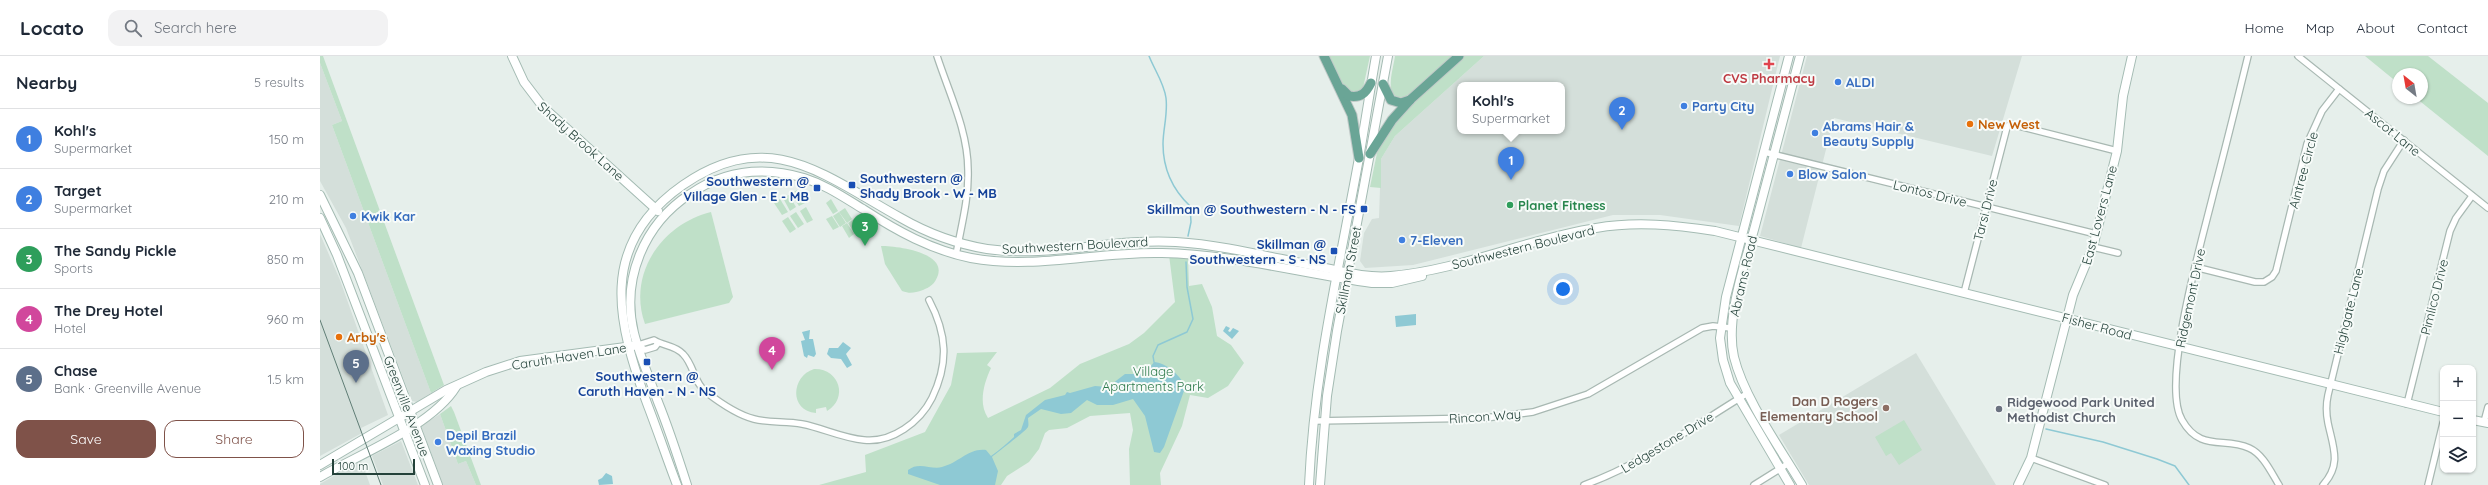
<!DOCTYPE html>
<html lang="en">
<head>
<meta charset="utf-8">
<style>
  :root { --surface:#fff; --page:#f2f2f3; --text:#1f2937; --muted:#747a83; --line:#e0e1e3; --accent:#7f5249 }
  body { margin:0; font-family:Quicksand,sans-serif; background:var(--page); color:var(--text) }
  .controls { position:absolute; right:12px; bottom:12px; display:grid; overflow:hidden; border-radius:8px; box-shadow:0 1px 3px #0004 }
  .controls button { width:36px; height:36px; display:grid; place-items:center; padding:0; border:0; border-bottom:1px solid var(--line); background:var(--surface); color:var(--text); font:20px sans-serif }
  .compass { position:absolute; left:2072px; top:12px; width:36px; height:36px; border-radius:50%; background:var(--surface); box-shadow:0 1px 3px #0004; rotate:329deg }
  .scale { position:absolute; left:12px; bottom:10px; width:83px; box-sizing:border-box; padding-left:4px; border:2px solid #24423a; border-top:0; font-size:11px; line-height:14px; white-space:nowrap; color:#24423a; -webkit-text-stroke:3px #f7fbf9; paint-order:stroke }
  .you { position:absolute; left:1243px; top:233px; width:14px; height:14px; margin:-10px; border:3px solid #fff; border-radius:50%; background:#1a73e8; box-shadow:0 0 0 6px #1a73e833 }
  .badge { display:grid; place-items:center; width:26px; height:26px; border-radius:50%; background:var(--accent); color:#fff; font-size:13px; font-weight:700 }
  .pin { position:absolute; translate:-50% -33px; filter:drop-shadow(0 1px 2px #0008) }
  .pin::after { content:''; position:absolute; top:21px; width:14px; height:12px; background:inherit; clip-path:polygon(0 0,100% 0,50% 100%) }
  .popup { position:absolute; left:1137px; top:26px; width:108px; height:52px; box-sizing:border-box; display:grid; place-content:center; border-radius:8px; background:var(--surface); filter:drop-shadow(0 1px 3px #0005); font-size:13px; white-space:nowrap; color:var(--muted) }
  .popup b { font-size:15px; color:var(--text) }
  .popup::after { content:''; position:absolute; left:50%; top:100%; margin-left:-8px; border:8px solid transparent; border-top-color:var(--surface) }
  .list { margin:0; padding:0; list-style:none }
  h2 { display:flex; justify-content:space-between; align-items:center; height:52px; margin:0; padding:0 16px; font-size:17px }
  h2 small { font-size:13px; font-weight:400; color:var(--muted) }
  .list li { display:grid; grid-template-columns:26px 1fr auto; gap:12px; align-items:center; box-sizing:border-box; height:60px; padding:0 16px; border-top:1px solid var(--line) }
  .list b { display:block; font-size:15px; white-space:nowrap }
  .list p { margin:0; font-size:13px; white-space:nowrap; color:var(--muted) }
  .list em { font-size:13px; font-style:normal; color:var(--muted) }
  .actions { display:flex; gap:8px; padding:12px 16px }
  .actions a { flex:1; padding:9px 0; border:1px solid var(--accent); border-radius:12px; text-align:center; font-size:14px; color:var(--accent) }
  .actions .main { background:var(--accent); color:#fff }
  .icon { flex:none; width:22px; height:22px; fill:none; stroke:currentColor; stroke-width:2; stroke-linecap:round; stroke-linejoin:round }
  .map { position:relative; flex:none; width:2168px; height:429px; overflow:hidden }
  header { display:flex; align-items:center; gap:24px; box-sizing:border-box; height:56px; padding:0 20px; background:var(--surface); border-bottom:1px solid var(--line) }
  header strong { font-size:19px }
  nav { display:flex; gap:22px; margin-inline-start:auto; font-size:14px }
  .search { width:280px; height:36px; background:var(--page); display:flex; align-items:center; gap:10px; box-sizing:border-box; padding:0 14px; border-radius:12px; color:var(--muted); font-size:15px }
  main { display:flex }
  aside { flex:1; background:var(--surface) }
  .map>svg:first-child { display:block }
  .built { fill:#d4dfda; fill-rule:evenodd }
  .green { fill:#bfe0c8 }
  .water { fill:#8ec9d4 }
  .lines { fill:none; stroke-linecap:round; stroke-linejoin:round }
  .stream { stroke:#8ec9d4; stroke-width:1.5 }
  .street-casing { stroke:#a8b8b2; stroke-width:8 }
  .secondary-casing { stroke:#a4bbb3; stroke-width:10 }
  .primary-casing { stroke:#c2cac8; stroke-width:11 }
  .street { stroke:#fff; stroke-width:5.5 }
  .secondary { stroke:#fff; stroke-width:8 }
  .primary { stroke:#6aa596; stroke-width:9 }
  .tram { stroke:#5f7d75; stroke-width:1 }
  .health-dot { fill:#e0444e; stroke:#f7fbf9; stroke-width:1.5 }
  .shop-dot { fill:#3f7fe0; stroke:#f7fbf9; stroke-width:1.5 }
  .food-dot { fill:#e8710a; stroke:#f7fbf9; stroke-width:1.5 }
  .transit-dot { fill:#1a4fb4; stroke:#f7fbf9; stroke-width:1.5 }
  .leisure-dot { fill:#2e9e5b; stroke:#f7fbf9; stroke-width:1.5 }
  .education-dot { fill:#8d6e63; stroke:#f7fbf9; stroke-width:1.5 }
  .worship-dot { fill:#6b7280; stroke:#f7fbf9; stroke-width:1.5 }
  .labels { text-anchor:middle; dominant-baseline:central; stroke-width:4; stroke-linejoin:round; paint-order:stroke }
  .health-label { font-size:13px; font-weight:bold; fill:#be3a42; stroke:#f7fbf9 }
  .shop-label { font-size:13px; font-weight:bold; fill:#366cbe; stroke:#f7fbf9; text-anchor:start }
  .food-label { font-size:13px; font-weight:bold; fill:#c56008; stroke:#f7fbf9; text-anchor:start }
  .street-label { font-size:13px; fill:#24423a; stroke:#f7fbf9 }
  .transit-label { font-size:13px; font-weight:bold; fill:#164399; stroke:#f7fbf9; text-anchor:end }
  .leisure-label { font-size:13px; font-weight:bold; fill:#27864d; stroke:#f7fbf9; text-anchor:start }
  .park-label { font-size:13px; fill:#2d7a4b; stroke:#f7fbf9 }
  .education-label { font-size:13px; font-weight:bold; fill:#785e54; stroke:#f7fbf9; text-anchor:end }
  .worship-label { font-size:13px; font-weight:bold; fill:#5b616d; stroke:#f7fbf9; text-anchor:start }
</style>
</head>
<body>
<header>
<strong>Locato</strong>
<div class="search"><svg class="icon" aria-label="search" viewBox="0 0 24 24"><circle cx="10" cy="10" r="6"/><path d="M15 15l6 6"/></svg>Search here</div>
<nav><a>Home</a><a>Map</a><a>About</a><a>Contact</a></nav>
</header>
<main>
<aside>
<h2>Nearby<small>5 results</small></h2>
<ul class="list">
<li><span class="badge" style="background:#3f7fe0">1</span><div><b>Kohl's</b><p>Supermarket</p></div><em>150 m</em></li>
<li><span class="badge" style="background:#3f7fe0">2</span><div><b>Target</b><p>Supermarket</p></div><em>210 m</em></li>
<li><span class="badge" style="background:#2e9e5b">3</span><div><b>The Sandy Pickle</b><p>Sports</p></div><em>850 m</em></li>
<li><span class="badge" style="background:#d1479c">4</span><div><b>The Drey Hotel</b><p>Hotel</p></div><em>960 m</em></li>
<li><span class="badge" style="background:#5c6f8a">5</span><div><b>Chase</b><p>Bank · Greenville Avenue</p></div><em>1.5 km</em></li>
</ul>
<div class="actions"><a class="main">Save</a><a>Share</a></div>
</aside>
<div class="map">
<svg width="2168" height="429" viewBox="0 0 2168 429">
  <rect width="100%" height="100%" fill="#e6efeb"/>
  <g class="built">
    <path d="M1164 0H1460L1419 170 1340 159H1293L1093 209 1045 212 1040 205 1044 177 1052 163 1059 162 1061 103 1075 80ZM1140 29H1242V75H1140Z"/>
    <path d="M1487 0H1702L1672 100 1514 62 1481 192 1440 180Z"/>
    <path d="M0 7 22 65 12 69 111 337 97 346 92 345 26 172 0 125Z"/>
    <path d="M0 178 20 224 68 359 41 372 42 377 0 400Z"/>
    <path d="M1596 297 1676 429H1489L1459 379Z"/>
    <path d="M120 358 138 408 146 405 156 429H123L101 370Z"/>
    <path d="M81 385 98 429H63L52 400Z"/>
    <path d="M41 404 50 429H0V428Z"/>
  </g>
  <g class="green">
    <path d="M0 0H3L124 329 111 337 12 69 22 65 0 7Z"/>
    <path d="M1008 0H1050L1043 32C1025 48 1014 12 1008 0Z"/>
    <path d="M1075 0H1134L1086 41C1062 45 1073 15 1075 0Z"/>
    <path d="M1143 0H1164L1075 80 1061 103V132L1050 131 1057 97 1071 68Z"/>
    <path d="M2045 0H2108L2168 47V100L2096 42H2102V18H2078V27Z"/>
    <path d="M477 134 485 147 479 150 471 138Z"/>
    <path d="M469 139 476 151 470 155 463 142Z"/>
    <path d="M460 143 468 156 462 159 454 147Z"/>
    <path d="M511 143 518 155 513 158 506 147Z"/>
    <path d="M486 151 493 164 487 167 480 155Z"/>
    <path d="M525 152 532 163 527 167 534 178 529 182 522 170 527 167 519 156Z"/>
    <path d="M391 156 413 241 409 247 325 268C307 218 342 168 391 156Z"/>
    <path d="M476 156 484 168 478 172 470 160Z"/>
    <path d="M519 156 526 167 520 171 513 160Z"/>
    <path d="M512 160 519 171 513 174 506 163Z"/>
    <path d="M468 161 476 173 470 177 462 165Z"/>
    <path d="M534 163 541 174 535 178 528 167Z"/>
    <path d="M561 190C577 190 625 196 618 219 615 228 610 231 603 234 594 237 590 238 582 235L565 208Z"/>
    <path d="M849 199 868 201 869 230 882 228 892 251 897 280 911 289 924 307 908 330 888 342 870 339 862 370 840 417 841 429H810L809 393 813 374 810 357 770 360 747 372 729 374 725 377 719 393 709 406 687 420 681 429H499L546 416 545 399 605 376 631 329 637 297 677 296 667 309 671 312C664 327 658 347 668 362L730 332 760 308 809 288 824 277 855 246Z"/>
    <path d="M494 313C519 312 529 342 507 355L506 351 496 353V357C469 355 471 320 494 313Z"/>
    <path d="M131 350 134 356 161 429H156L146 405 138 408 120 358Z"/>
    <path d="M1584 364 1602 394 1579 409 1571 397 1566 400 1555 381Z"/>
  </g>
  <g class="water">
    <path d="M1096 258V269L1076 271 1075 260Z"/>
    <path d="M906 270 910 272 908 275 910 276 913 272 919 275 912 283 903 275Z"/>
    <path d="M490 274 489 283H493L496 298 494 301 488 299 487 302 484 300 481 285 485 284 482 276Z"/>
    <path d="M523 286 531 292 526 298 532 309 527 312 521 303 511 302 507 298 509 292H518Z"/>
    <path d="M834 306C845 306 863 321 865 332L844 391 840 397 834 396 825 360 813 343 793 349H777L767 344 751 357 741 358 721 353 708 362C708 364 709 369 708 371 707 374 677 397 672 401L678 415 675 429H620L588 418V414C599 405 611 414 622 411 639 407 648 392 666 394L671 400C680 394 687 387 694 381V378L701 374 706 359 725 344 745 339 747 336 750 337 775 330 788 331 805 318H825Z"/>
    <path d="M286 417 292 420 293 428 279 429 278 424 282 422Z"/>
  </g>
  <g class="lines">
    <g class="stream">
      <path d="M829 0C835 15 844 27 846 42 848 58 843 73 843 88 843 113 852 133 870 150L871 166 868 180"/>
      <path d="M834 306 833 300 838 289 867 276 873 263 867 231 866 206"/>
      <path d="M1726 373 1783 386 1837 403 1855 410 1869 429"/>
    </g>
    <defs>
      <g id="street">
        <path d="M617 0C629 37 648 75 648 114 649 143 641 171 636 199"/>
        <path d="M1928 0C1917 45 1906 90 1894 135 1883 181 1840 326 1862 364 1880 396 1904 381 1929 392 1943 398 1951 416 1959 429"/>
        <path d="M1978 0 2168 152"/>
        <path d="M1444 96 1776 178"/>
        <path d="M1773 191 1798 197"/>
        <path d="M1875 211 1935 226H1944L1952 221 1956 215 1987 88 2002 55 2019 33"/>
        <path d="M1644 237 1687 71 1691 68 1797 95"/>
        <path d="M318 289 334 284C343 290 355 289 363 298 374 309 374 327 386 336 399 346 418 359 434 363 449 367 466 365 482 368 503 372 522 382 544 384 572 387 600 366 612 342 629 307 627 278 609 244"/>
        <path d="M318 289 325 294 335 291 338 287"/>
        <path d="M2087 348 2130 175 2136 162 2152 140"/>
        <path d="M994 365 1165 362 1213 356 1268 338 1382 272 1393 270 1411 272"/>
        <path d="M2164 366 2168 351"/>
        <path d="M1711 402 1785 429"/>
        <path d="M1264 429C1323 408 1375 369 1428 337"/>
        <path d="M1434 429 1469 407"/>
        <path d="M2003 429C2022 408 2013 391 2008 367 2006 357 2006 348 2008 339L2058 133 2064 115 2084 84"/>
        <path d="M2108 429 2123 367"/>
      </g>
      <g id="secondary">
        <path d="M192 0 204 26 223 51 338 155"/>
        <path d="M1469 0 1406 241 1400 282 1403 304 1410 327 1470 429"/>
        <path d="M1480 0C1465 57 1450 113 1435 170 1425 208 1405 262 1414 301 1424 342 1460 392 1482 429"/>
        <path d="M0 139 38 217 118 429"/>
        <path d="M0 162 17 199 105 429"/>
        <path d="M2153 364 2168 367"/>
        <path d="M0 409 126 334 166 316 200 305 313 290"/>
        <path d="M0 421C40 398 112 370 136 331"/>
        <path d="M357 429C347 403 338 376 328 350 297 266 277 189 363 129 449 69 505 120 581 162 607 177 637 188 667 193 729 202 793 182 856 186 905 189 953 202 1001 211 1025 216 1047 222 1071 220 1141 214 1206 183 1276 172 1316 165 1355 169 1395 175L2123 356"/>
        <path d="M367 429C358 401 349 373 338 346 330 323 320 301 314 277 301 223 324 168 370 138 405 114 443 110 484 122 506 129 523 141 543 153 577 175 611 194 651 202 715 214 778 195 842 197 913 198 983 218 1052 227H1072L1102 220"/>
        <path d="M989 429C994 316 1019 212 1039 102 1045 68 1050 34 1056 0"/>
        <path d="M1000 429 1007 340 1017 275 1068 0"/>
        <path d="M1698 429 1711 402 1753 239 1773 191 1797 95 1803 40 1812 0"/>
      </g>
      <g id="primary">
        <path d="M1004 0 1032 59 1039 102"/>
        <path d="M1063 28 1071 44 1081 47 1090 44"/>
        <path d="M1022 33 1029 40C1041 42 1046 37 1051 27"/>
        <path d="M1050 98 1072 64 1091 43 1139 0"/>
      </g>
    </defs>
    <use href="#street" class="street-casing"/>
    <use href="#secondary" class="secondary-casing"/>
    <use href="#primary" class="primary-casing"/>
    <use href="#street" class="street"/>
    <use href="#secondary" class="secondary"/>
    <use href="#primary" class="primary"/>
    <path class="tram" d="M0 264 61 429"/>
  </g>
  <path class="health-dot" d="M1447 2h4v4h4v4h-4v4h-4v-4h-4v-4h4z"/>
  <g class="shop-dot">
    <circle cx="1518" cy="26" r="4"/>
    <circle cx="1364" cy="50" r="4"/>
    <circle cx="1495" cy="77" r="4"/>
    <circle cx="1470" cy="118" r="4"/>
    <circle cx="33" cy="160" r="4"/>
    <circle cx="1082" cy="184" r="4"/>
    <circle cx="118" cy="386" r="4"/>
  </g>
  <g class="food-dot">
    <circle cx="1650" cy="68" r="4"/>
    <circle cx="19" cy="281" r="4"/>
  </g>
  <g class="transit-dot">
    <rect x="528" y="125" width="8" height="8" rx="2"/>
    <rect x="493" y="128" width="8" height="8" rx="2"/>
    <rect x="1040" y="149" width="8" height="8" rx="2"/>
    <rect x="1010" y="191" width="8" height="8" rx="2"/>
    <rect x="323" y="302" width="8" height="8" rx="2"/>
  </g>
  <circle class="leisure-dot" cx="1190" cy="149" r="4"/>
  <circle class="education-dot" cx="1566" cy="352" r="4"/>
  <circle class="worship-dot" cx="1679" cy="353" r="4"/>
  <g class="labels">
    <g class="health-label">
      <text x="1449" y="22">CVS Pharmacy</text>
    </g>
    <g class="shop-label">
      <text x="1526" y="26">ALDI</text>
      <text x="1372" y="50">Party City</text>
      <text x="1503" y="70">Abrams Hair &amp;<tspan x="1503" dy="15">Beauty Supply</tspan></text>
      <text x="1478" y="118">Blow Salon</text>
      <text x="41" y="160">Kwik Kar</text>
      <text x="1090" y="184">7-Eleven</text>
      <text x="126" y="379">Depil Brazil<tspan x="126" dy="15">Waxing Studio</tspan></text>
    </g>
    <g class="food-label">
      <text x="1658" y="68">New West</text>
      <text x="27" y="281">Arby's</text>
    </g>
    <g class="street-label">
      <text transform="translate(2073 76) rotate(39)">Ascot Lane</text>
      <text transform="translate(261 85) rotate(42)">Shady Brook Lane</text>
      <text transform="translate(1983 114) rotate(-75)">Aintree Circle</text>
      <text transform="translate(1610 137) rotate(14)">Lontos Drive</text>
      <text transform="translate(1665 154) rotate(-76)">Tarsi Drive</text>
      <text transform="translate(1779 159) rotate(-75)">East Lovers Lane</text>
      <text transform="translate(755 189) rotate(-3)">Southwestern Boulevard</text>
      <text transform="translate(1203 191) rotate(-14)">Southwestern Boulevard</text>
      <text transform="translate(1028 214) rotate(-79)">Skillman Street</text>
      <text transform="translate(1423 220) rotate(-77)">Abrams Road</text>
      <text transform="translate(2114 241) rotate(-76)">Pimlico Drive</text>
      <text transform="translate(1870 242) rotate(-78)">Ridgemont Drive</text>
      <text transform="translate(2028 255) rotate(-76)">Highgate Lane</text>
      <text transform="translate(1777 270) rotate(15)">Fisher Road</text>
      <text transform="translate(249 300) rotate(-9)">Caruth Haven Lane</text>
      <text transform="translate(87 350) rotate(69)">Greenville Avenue</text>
      <text transform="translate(1165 360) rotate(-4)">Rincon Way</text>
      <text transform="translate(1347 386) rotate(-31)">Ledgestone Drive</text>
    </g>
    <g class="transit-label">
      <text x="540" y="122" text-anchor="start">Southwestern @<tspan x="540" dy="15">Shady Brook - W - MB</tspan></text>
      <text x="489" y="125">Southwestern @<tspan x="489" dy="15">Village Glen - E - MB</tspan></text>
      <text x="1036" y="153">Skillman @ Southwestern - N - FS</text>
      <text x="1006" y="188">Skillman @<tspan x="1006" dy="15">Southwestern - S - NS</tspan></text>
      <text x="327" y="320" text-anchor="middle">Southwestern @<tspan x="327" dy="15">Caruth Haven - N - NS</tspan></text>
    </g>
    <g class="leisure-label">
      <text x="1198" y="149">Planet Fitness</text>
    </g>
    <g class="park-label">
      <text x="833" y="315">Village<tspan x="833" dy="15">Apartments Park</tspan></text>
    </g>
    <g class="education-label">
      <text x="1558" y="345">Dan D Rogers<tspan x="1558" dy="15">Elementary School</tspan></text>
    </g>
    <g class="worship-label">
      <text x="1687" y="346">Ridgewood Park United<tspan x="1687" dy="15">Methodist Church</tspan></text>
    </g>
  </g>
</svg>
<div class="controls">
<button>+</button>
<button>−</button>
<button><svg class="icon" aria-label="layers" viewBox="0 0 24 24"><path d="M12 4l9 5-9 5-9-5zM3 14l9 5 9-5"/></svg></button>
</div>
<svg class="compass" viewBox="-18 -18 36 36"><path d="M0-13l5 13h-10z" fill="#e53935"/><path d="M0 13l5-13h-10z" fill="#747a83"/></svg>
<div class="scale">100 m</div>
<div class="you"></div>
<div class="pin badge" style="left:1191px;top:124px;background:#3f7fe0">1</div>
<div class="popup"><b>Kohl's</b>Supermarket</div>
<div class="pin badge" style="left:1302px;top:74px;background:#3f7fe0">2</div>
<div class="pin badge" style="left:545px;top:190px;background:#2e9e5b">3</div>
<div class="pin badge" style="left:452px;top:314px;background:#d1479c">4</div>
<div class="pin badge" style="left:36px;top:327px;background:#5c6f8a">5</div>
</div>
</main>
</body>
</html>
